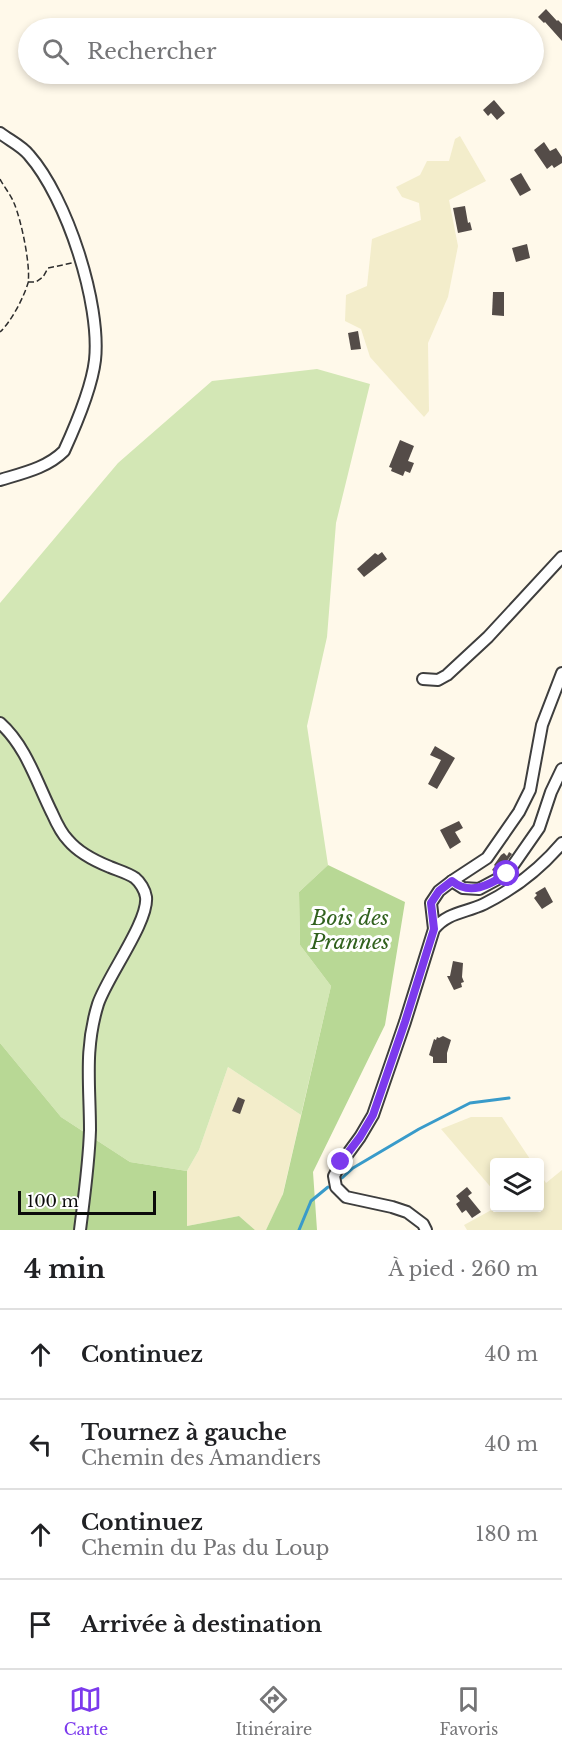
<!DOCTYPE html>
<html lang="fr">
<head>
<meta charset="utf-8">
<style>
  :root { --surface:#fff; --page:#f6f6f6; --text:#202124; --muted:#757577; --line:#e0e0e0; --accent:#7c3aed }
  body { margin:0; font-family:"Libre Baskerville",serif; background:var(--page); color:var(--text) }
  .controls { position:absolute; right:18px; bottom:18px; display:grid; overflow:hidden; border-radius:6px; box-shadow:0 3px 9px #0003 }
  .controls button { width:54px; height:54px; display:grid; place-items:center; padding:0; border:0; border-bottom:2px solid var(--line); background:var(--surface); color:var(--text); font:30px sans-serif }
  .scale { position:absolute; left:18px; bottom:15px; width:138px; box-sizing:border-box; padding-left:6px; border:3px solid #0b0b0b; border-top:0; font-size:16px; line-height:21px; white-space:nowrap; color:#0b0b0b; -webkit-text-stroke:4px #fff; paint-order:stroke }
  .stop { position:absolute; width:18px; height:18px; margin:-14px; border:4px solid #7c3aed; border-radius:50%; background:#fff }
  .stop.end { background:#7c3aed; border-color:#fff; box-shadow:0 2px 6px #0008 }
  .list { margin:0; padding:0; list-style:none }
  h2 { display:flex; justify-content:space-between; align-items:center; height:78px; margin:0; padding:0 24px; font-size:26px }
  h2 small { font-size:20px; font-weight:400; color:var(--muted) }
  .list li { display:grid; grid-template-columns:39px 1fr auto; gap:18px; align-items:center; box-sizing:border-box; height:90px; padding:0 24px; border-top:2px solid var(--line) }
  .list b { display:block; font-size:22px; white-space:nowrap }
  .list p { margin:0; font-size:20px; white-space:nowrap; color:var(--muted) }
  .list em { font-size:20px; font-style:normal; color:var(--muted) }
  .icon { flex:none; width:33px; height:33px; fill:none; stroke:currentColor; stroke-width:2; stroke-linecap:round; stroke-linejoin:round }
  .map { position:relative; flex:none; width:562px; height:1230px; overflow:hidden }
  .search { position:absolute; background:var(--surface); box-shadow:0 3px 9px #0003; left:18px; right:18px; top:18px; height:66px; display:flex; align-items:center; gap:15px; box-sizing:border-box; padding:0 21px; border-radius:33px; color:var(--muted); font-size:22px }
  .sheet { height:438px; background:var(--surface) }
  nav { display:flex; justify-content:space-around; align-items:center; box-sizing:border-box; height:84px; border-top:2px solid var(--line); background:var(--surface); font-size:16px; color:var(--muted) }
  nav a { display:grid; justify-items:center; gap:3px }
  nav .on { color:var(--accent) }
  .map>svg:first-child { display:block }
  .farmland { fill:#f3edcb }
  .green { fill:#d3e7b5 }
  .forest { fill:#b8d895 }
  .lines { fill:none; stroke-linecap:round; stroke-linejoin:round }
  .stream { stroke:#399bca; stroke-width:3 }
  .building { fill:#544c48 }
  .minor-casing { stroke:#3e3e3e; stroke-width:14 }
  .path { stroke:#2d2d2d; stroke-width:1.5; stroke-dasharray:6 3; stroke-linecap:butt }
  .minor { stroke:#fff; stroke-width:10 }
  .route { stroke:#7c3aed; stroke-width:8 }
  .labels { text-anchor:middle; dominant-baseline:central; stroke-width:6; stroke-linejoin:round; paint-order:stroke }
  .park-label { font-size:21px; font-style:italic; fill:#31611e; stroke:#fff }
</style>
</head>
<body>
<div class="map">
<svg width="562" height="1230" viewBox="0 0 562 1230">
  <rect width="100%" height="100%" fill="#fff9ea"/>
  <g class="farmland">
    <path d="M460 136 486 181 449 200 458 246 448 297 428 343 429 411 424 417 370 357 361 329 345 321 346 295 367 286 372 239 421 220 419 203 402 197 396 187 420 175 427 161H449L455 139Z"/>
    <path d="M228 1067 301 1115 282 1197 266 1230H255L239 1216 187 1226V1171L199 1150Z"/>
    <path d="M471 1117H502L532 1162H494V1191L441 1129Z"/>
    <path d="M562 1170V1230H467L464 1225 495 1208H540V1174L546 1183Z"/>
  </g>
  <path class="green" d="M317 369 370 384 336 523 327 637 307 726 328 865 299 892 300 945 331 986 301 1115 228 1067 199 1150 187 1171 130 1162 61 1117 0 1043V603L118 463 212 381Z"/>
  <g class="forest">
    <path d="M328 865 405 902 385 1025 313 1172 317 1230H266L283 1194 331 986 300 945 299 892Z"/>
    <path d="M0 1043 61 1117 130 1162 187 1171V1226L239 1216 255 1230H0Z"/>
  </g>
  <g class="lines">
    <g class="stream">
      <path d="M342 1178 353 1168 419 1129 470 1103 509 1098"/>
      <path d="M299 1230 311 1201 328 1187"/>
    </g>
  </g>
  <g class="building">
    <path d="M546 9 557 21 558 20 562 24V41L545 22 544 23 538 17Z"/>
    <path d="M494 100 505 113 497 120 491 113 488 116 483 110Z"/>
    <path d="M544 142 550 151 556 148 562 157V163L554 168 552 165 547 169 534 150Z"/>
    <path d="M521 173 531 190 520 196 510 179Z"/>
    <path d="M465 206 468 223 470 222 472 230 458 233 453 208Z"/>
    <path d="M527 244 530 258 516 262 512 248Z"/>
    <path d="M493 292H504V316L492 315Z"/>
    <path d="M358 331 361 349 351 350 348 333Z"/>
    <path d="M400 440 414 446 408 461 414 463 410 473 405 471 403 476 391 471 392 468 389 467Z"/>
    <path d="M382 552 387 559 364 577 357 569 375 553 378 555Z"/>
    <path d="M435 746 455 758 437 789 428 784 441 760 430 755Z"/>
    <path d="M459 821 463 828 455 832 461 842 450 849 440 830Z"/>
    <path d="M509 852 512 854 502 868 495 872 492 870 495 866 494 865 501 855 504 853 507 856Z"/>
    <path d="M545 887 553 902 542 909 534 898 537 895 535 893Z"/>
    <path d="M453 961 463 963 462 977 464 982 461 983 462 987 454 990 447 976H450Z"/>
    <path d="M443 1036 451 1040 447 1053V1063H433V1057L429 1055 434 1039 436 1040 437 1037 439 1038Z"/>
    <path d="M238 1097 245 1100 240 1114 232 1111Z"/>
    <path d="M467 1187 472 1193 468 1196 481 1212 472 1218 466 1210 462 1213 456 1204 460 1201 456 1196Z"/>
  </g>
  <g class="lines">
    <defs>
      <g id="minor">
        <path d="M0 133C9 140 22 146 29 155 67 198 101 304 95 360 92 386 75 427 64 451 47 468 23 473 0 480"/>
        <path d="M423 679 438 680 447 675 488 637 562 557"/>
        <path d="M0 723C26 746 37 783 52 813 56 822 61 833 68 840 78 852 95 861 110 867 117 870 128 873 135 878 140 882 145 890 146 897 149 921 107 977 98 1004 84 1049 90 1085 90 1130 89 1163 84 1198 80 1230"/>
        <path d="M452 881 463 888 479 889 507 874 539 828 551 792 562 769"/>
        <path d="M434 929 431 903 439 891 452 881 487 858 519 812 530 790 542 725 562 673"/>
        <path d="M426 1230 423 1224 407 1212 392 1207 346 1197 336 1187 334 1176 341 1163 360 1137 373 1115 405 1022 434 929C448 912 465 913 484 904 514 889 540 869 562 843"/>
      </g>
    </defs>
    <use href="#minor" class="minor-casing"/>
    <g class="path">
      <path d="M0 179C4 187 11 195 14 203 21 219 31 266 28 283 24 297 11 322 0 332"/>
      <path d="M28 282H36L43 277 48 268 72 263"/>
    </g>
    <use href="#minor" class="minor"/>
  </g>
  <g class="lines">
    <path class="route" d="M341 1162 360 1137 373 1115 405 1022 434 929 431 903 439 891 452 881C470 896 489 885 507 874"/>
  </g>
  <g class="labels">
    <g class="park-label">
      <text x="350" y="918">Bois des<tspan x="350" dy="24">Prannes</tspan></text>
    </g>
  </g>
</svg>
<div class="controls">
<button><svg class="icon" aria-label="layers" viewBox="0 0 24 24"><path d="M12 4l9 5-9 5-9-5zM3 14l9 5 9-5"/></svg></button>
</div>
<div class="scale">100 m</div>
<div class="stop" style="left:507px;top:874px"></div>
<div class="stop end" style="left:341px;top:1162px"></div>
<div class="search"><svg class="icon" aria-label="search" viewBox="0 0 24 24"><circle cx="10" cy="10" r="6"/><path d="M15 15l6 6"/></svg>Rechercher</div>
</div>
<section class="sheet">
<h2>4 min<small>À pied · 260 m</small></h2>
<ul class="list">
<li><svg class="icon" aria-label="ahead" viewBox="0 0 24 24"><path d="M12 20V5M6 11l6-6 6 6"/></svg><div><b>Continuez</b></div><em>40 m</em></li>
<li><svg class="icon" aria-label="left" viewBox="0 0 24 24"><path d="M17 20v-9H6M10 6l-5 5 5 5"/></svg><div><b>Tournez à gauche</b><p>Chemin des Amandiers</p></div><em>40 m</em></li>
<li><svg class="icon" aria-label="ahead" viewBox="0 0 24 24"><path d="M12 20V5M6 11l6-6 6 6"/></svg><div><b>Continuez</b><p>Chemin du Pas du Loup</p></div><em>180 m</em></li>
<li><svg class="icon" aria-label="arrive" viewBox="0 0 24 24"><path d="M6 21V4h12l-3 4 3 4H6"/></svg><div><b>Arrivée à destination</b></div></li>
</ul>
</section>
<nav>
<a class="on"><svg class="icon" aria-label="map" viewBox="0 0 24 24"><path d="M3 6l6-2 6 2 6-2v14l-6 2-6-2-6 2zM9 4v14M15 6v14"/></svg>Carte</a>
<a><svg class="icon" aria-label="directions" viewBox="0 0 24 24"><path d="M12 3l9 9-9 9-9-9zM9 14v-3h6M13 9l2 2-2 2"/></svg>Itinéraire</a>
<a><svg class="icon" aria-label="saved" viewBox="0 0 24 24"><path d="M7 4h10v16l-5-4-5 4z"/></svg>Favoris</a>
</nav>
</body>
</html>
